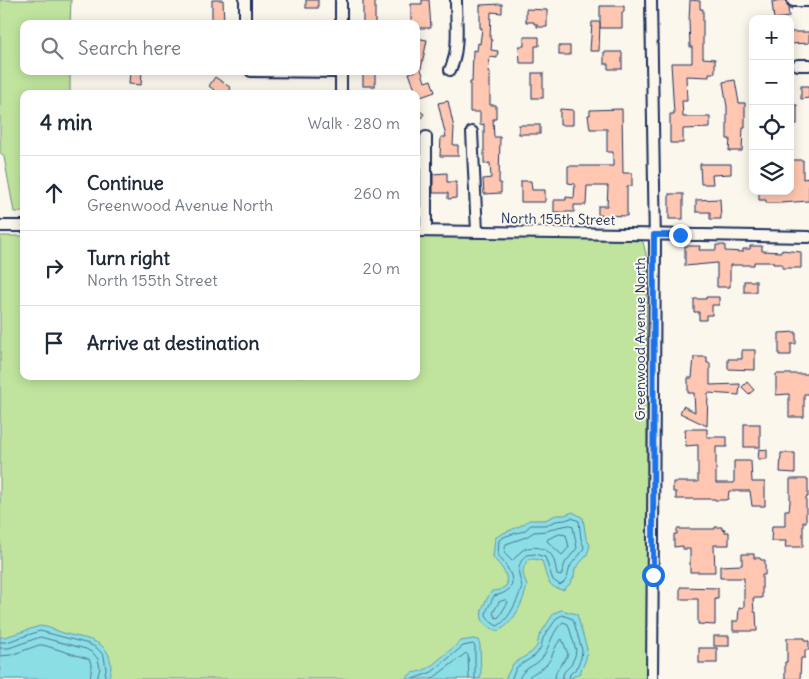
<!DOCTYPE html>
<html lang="en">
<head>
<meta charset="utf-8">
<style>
  :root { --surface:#fff; --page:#f6f6f7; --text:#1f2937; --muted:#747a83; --line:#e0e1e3 }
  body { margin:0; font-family:Delius,sans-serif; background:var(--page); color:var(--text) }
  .controls { position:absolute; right:15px; top:15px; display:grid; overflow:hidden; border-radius:10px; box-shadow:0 2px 12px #0003 }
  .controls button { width:45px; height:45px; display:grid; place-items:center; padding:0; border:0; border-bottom:1px solid var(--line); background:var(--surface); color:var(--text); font:25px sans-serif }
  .stop { position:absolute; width:15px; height:15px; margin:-11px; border:4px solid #1a73e8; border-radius:50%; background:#fff }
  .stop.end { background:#1a73e8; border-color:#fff; box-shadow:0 1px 5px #0008 }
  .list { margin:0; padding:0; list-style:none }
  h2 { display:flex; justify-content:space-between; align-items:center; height:65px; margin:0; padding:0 20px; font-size:21px }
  h2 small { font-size:16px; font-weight:400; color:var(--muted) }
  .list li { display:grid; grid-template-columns:32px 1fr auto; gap:15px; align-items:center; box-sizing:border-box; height:75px; padding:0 20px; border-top:1px solid var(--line) }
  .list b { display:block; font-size:19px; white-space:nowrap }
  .list p { margin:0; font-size:16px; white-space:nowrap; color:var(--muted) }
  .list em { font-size:16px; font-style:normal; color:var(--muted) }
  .icon { flex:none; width:28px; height:28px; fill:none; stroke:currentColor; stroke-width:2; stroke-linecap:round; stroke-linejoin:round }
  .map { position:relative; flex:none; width:809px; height:679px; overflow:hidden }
  .search { position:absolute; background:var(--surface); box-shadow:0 2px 12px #0003; left:20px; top:20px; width:400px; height:55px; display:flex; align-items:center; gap:12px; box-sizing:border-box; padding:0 18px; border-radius:10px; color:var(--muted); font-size:19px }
  .panel { position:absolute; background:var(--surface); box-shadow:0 2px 12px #0003; left:20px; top:90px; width:400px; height:290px; border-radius:10px }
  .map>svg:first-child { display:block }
  .green { fill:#c0e49e; stroke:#6e8a7e }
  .water { fill:#8cdee5; stroke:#5f98af }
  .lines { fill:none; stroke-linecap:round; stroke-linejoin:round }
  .shore { stroke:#487594; stroke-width:1 }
  .building { fill:#ffc7b1; stroke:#1b2f5e }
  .minor-casing { stroke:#1b2f5e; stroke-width:14 }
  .minor { stroke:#fbf7ec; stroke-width:10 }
  .route { stroke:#1a73e8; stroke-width:6 }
  .labels { text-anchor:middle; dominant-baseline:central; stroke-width:4; stroke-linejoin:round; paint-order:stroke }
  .street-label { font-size:14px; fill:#1b2f5e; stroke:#fbf7ec }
</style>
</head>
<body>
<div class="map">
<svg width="809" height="679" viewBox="0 0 809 679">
  <rect width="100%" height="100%" fill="#fbf7ec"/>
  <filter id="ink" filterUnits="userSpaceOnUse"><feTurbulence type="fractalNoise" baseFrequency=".02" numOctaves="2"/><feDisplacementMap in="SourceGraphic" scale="10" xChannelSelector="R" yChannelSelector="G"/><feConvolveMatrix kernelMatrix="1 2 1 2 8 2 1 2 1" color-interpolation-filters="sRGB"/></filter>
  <g filter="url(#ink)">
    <g class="green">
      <path d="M0 0H71L70 24H24V71H70V94H24V212H14L4 157 0 152Z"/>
      <path d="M0 236H24V376H416V236L637 238 643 242 646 254 648 679H0Z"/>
    </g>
    <g class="water">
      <path d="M573 512 583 518 586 538 590 545 587 555 575 569 574 577 569 585 563 590C545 587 547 575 542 561L535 559H529C520 570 523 574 527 586 523 602 514 624 498 631 473 623 481 607 492 591L500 590 507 585C507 571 501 567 493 557L495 538C506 530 519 529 529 520H545L556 515H565Z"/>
      <path d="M561 610 577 614 587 649 586 659 580 673 569 679H505L513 664 532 652 537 646 539 636 554 613Z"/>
      <path d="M40 626C50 627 57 631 66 634 87 639 111 640 111 668 111 672 109 675 108 679H0V637H5Z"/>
      <path d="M473 639 478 640 480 645 481 675 479 679H405L412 673 422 671 430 667 461 641Z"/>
    </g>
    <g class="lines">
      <g class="shore">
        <path d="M572 518 579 521 581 539 584 547C581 556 573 560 570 567 567 575 569 580 560 585L553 580 545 557 535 554 526 555C516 566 518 573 522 586 519 598 508 622 497 626L491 622 486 615 487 610 494 596C524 590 510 570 498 555L499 540 506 536 524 531 531 525H546L556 521 565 520Z"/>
        <path d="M571 525 573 527 577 548 565 563 561 576 557 575C556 569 555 561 552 556 547 547 531 545 523 550 519 552 516 558 512 561L504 553 506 544 526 537 534 532 547 531 558 527Z"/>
        <path d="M560 534 566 535 569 547 562 555 547 541 548 539Z"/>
        <path d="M506 600 508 602 499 617 496 618 493 613 499 602Z"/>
        <path d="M0 642H7L40 631 89 644 97 648 104 656 106 669 104 679"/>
        <path d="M0 648H9L40 637 86 649 93 653 98 659 100 668 97 679"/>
        <path d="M0 656 11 655 39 645H43L89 659 92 666 90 679"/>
        <path d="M413 679 432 672 463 646 473 644 475 646V679"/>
        <path d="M432 679 466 653 468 655 469 679"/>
        <path d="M511 679 517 667 536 655 541 647 543 638 557 618 562 615 573 619 582 650 581 658 576 669 570 674 569 679"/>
        <path d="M519 679C525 665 534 668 542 658 550 647 552 631 563 622L568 624 576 650 575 656 571 665 564 672 562 679"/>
        <path d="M527 679C532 672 541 671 547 664 554 656 554 644 562 639L568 654C564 664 555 667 555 679"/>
      </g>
    </g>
    <g class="building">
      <path d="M212 0H223L224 24H212Z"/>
      <rect x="306" y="0" width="12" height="8"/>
      <rect x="363" y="0" width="12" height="24"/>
      <path d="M422 0H429L431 28H416V24H411V4H422Z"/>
      <path d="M690 0 700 1V9H703V58L715 59V73H709V77L686 76 687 101H682L683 117H710V128L683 129V143H670V114H674L671 63H692V47H690L689 21Z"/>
      <path d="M780 0H786L787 5 792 9H788L789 17 774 19 772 2Z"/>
      <path d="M502 4V13L491 12 490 39 492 40 491 50 498 51 497 58 490 57 488 73H490V105H496V119H493L494 137H500L499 183H501V193L484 194 483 179 491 178 490 163 484 164V124L480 125V112H470V82H472L473 50 477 51 478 43 480 44 482 28H480V5Z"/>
      <path d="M600 6H624V12H622V28H600Z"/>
      <path d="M526 9 547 10V27H537V24H534V22H526Z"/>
      <path d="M592 22H600L599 51H590Z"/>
      <path d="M790 32H809V43L790 44Z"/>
      <path d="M524 37H539V46H535V63H520L519 46H524Z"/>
      <path d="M416 38 427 40 421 69 425 82 431 80 435 92 418 98 409 73 416 71Z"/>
      <rect x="559" y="46" width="11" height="9"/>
      <path d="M604 52H622V69H608V64H604Z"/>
      <path d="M130 71H142L141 85 129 84Z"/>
      <rect x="363" y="71" width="12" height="15"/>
      <rect x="532" y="73" width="11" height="25"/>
      <path d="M215 77 231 88 227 94H219L209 86Z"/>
      <path d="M735 80 739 103H745V128H743L742 151H729L730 139H727V107L723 82Z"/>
      <path d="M801 86H809V98L801 99Z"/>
      <path d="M448 101 454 128 453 145H458V156H440L441 137H446L438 103Z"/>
      <rect x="790" y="105" width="7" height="19"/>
      <path d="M416 108 424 114 416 125Z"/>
      <path d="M560 109 573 110V125H560Z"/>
      <path d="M622 109 623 173H632V186H627V216L598 215V206H607L608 186H587L586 205H574V212H554V200H566V197L574 198 575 184 568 183V166H613V152H607V129H590L588 115H590V110Z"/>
      <rect x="519" y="125" width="21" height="9"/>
      <path d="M790 160H803V179L809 178V201L780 203H766V200H759V191H790Z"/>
      <path d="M700 164H731V174L712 175 713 184H701Z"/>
      <path d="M447 173V182H456V198L448 199V193H433V174Z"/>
      <path d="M521 181H531L532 190H545V202H521Z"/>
      <rect x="669" y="194" width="14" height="25"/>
      <path d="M720 199 721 219H710V212H696V200Z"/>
      <path d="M716 245H725V251L743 252V249H750V246H762V251L781 252V250L801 252V268H782V264H773V262H754V265H730V287H717V263L685 266V246H700L699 250H716Z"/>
      <rect x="744" y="281" width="12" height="11"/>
      <path d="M706 297H719V305H712V315H706V320H699V312H694V299H706Z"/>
      <path d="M796 332V344H791V355H779V333Z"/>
      <path d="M742 350H755V370L728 369V359H742Z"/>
      <path d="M694 357H707V363H710V385L740 384 739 395 708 393 707 426 680 413 683 406 695 412 694 393H688V378H692Z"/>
      <path d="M776 374H809V394H804V417H789V394L776 395Z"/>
      <path d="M747 382 754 390 749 394 742 387Z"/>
      <rect x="744" y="424" width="16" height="23"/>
      <path d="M685 429H707V437H727V447H716V483H734V461H751L752 482H765V506H752L750 491H729L728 499 725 500H715V499H676V492H673V482H698V445L686 446Z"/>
      <path d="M759 449 767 450V459H758Z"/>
      <path d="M781 453H795V473L780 472Z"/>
      <path d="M790 479H808V497H806V522H803V547H785L786 541H771L772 526H785V510H789L790 502Z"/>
      <path d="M715 527H722V530L725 529V532H729V545H714L715 572H690V549H683V546L674 547V534H677V529H715Z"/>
      <path d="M742 554H754V558H760L761 560H765V575H762V598H753L754 612H756L757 631H733V621H738L739 608 744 607V578H720V566L742 565Z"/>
      <path d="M680 587 718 588V599H715V625L698 624V599H680Z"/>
      <rect x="714" y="636" width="15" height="10"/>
      <path d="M787 638H805V641H809V650H805V658H801L800 679H785V662H787Z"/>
      <rect x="699" y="648" width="18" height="15"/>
    </g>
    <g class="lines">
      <defs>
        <g id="minor">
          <path d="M341 0V24"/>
          <path d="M651 0 655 245 652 679"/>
          <path d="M793 1H809"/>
          <path d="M245 24V0"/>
          <path d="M798 65H809"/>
          <path d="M450 70C460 50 456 23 456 0"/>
          <path d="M251 71 341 72"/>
          <path d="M341 71V94"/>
          <path d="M472 132 477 231"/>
          <path d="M0 226H24"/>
          <path d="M416 231 698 235"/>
          <path d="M426 231V137"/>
          <path d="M701 235 809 237"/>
        </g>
      </defs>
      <use href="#minor" class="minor-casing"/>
      <use href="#minor" class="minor"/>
    </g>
  </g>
  <g class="lines" filter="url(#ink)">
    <path class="route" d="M653 575 654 235H680"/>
  </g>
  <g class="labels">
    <g class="street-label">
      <text transform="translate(558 219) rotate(1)">North 155th Street</text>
      <text transform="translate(640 339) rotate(-90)">Greenwood Avenue North</text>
    </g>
  </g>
</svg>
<div class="controls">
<button>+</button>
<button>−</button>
<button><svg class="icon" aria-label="locate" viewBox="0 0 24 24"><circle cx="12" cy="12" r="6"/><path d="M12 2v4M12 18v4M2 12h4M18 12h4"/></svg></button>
<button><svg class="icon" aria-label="layers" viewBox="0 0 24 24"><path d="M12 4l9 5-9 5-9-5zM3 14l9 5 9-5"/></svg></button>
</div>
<div class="stop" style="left:653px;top:575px"></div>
<div class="stop end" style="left:680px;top:235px"></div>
<div class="search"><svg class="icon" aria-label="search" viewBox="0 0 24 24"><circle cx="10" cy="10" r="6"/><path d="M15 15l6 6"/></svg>Search here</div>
<section class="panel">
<h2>4 min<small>Walk · 280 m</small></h2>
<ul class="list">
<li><svg class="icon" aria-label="ahead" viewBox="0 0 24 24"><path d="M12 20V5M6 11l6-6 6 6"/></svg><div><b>Continue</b><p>Greenwood Avenue North</p></div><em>260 m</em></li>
<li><svg class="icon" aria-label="right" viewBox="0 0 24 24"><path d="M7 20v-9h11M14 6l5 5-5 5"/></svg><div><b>Turn right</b><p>North 155th Street</p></div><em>20 m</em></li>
<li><svg class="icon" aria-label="arrive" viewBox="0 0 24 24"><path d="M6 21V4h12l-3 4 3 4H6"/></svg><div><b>Arrive at destination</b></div></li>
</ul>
</section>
</div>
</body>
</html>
